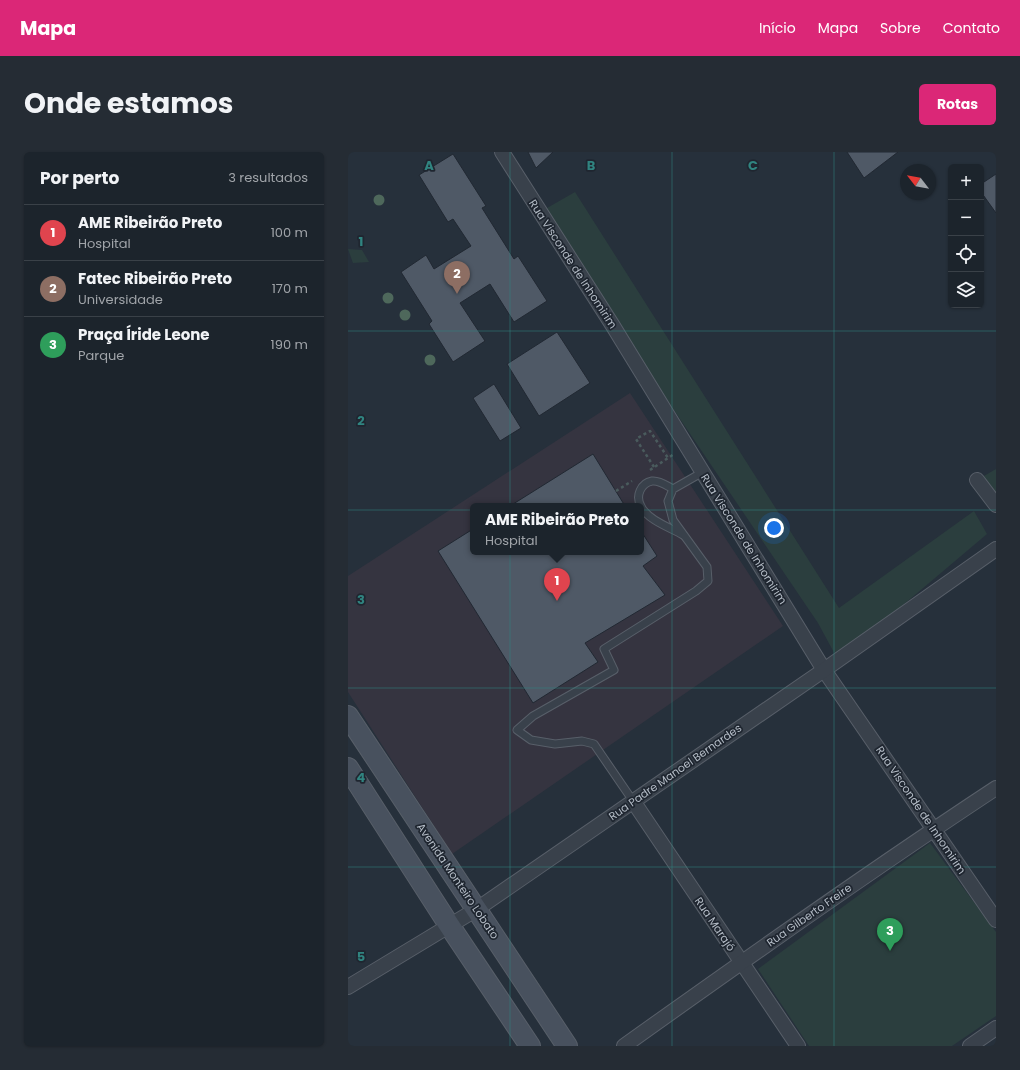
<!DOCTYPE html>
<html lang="pt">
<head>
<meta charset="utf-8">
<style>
  :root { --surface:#1c242c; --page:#252c34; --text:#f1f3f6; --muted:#a0a4a9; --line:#3a4148; --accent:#db2777 }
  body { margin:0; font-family:Poppins,sans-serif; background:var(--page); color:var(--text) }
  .controls { position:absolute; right:12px; top:12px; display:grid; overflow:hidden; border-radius:6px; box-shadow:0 1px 3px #0004 }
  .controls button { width:36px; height:36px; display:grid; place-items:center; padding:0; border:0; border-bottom:1px solid var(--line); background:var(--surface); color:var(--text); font:20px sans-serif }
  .compass { position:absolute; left:552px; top:12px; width:36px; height:36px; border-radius:50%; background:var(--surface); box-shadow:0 1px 3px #0004; rotate:301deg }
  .you { position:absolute; left:426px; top:376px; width:14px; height:14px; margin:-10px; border:3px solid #fff; border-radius:50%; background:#1a73e8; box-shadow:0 0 0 6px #1a73e833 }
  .badge { display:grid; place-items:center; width:26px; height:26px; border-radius:50%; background:var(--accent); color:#fff; font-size:13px; font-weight:700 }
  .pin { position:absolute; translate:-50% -33px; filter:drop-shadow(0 1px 2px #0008) }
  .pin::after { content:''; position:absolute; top:21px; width:14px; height:12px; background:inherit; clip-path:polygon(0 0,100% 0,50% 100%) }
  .popup { position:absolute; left:122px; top:351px; width:174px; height:52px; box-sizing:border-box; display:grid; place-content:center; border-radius:6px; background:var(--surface); filter:drop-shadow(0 1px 3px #0005); font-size:13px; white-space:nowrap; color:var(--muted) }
  .popup b { font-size:15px; color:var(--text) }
  .popup::after { content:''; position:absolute; left:50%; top:100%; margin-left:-8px; border:8px solid transparent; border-top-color:var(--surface) }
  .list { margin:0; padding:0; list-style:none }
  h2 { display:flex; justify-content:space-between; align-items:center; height:52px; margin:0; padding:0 16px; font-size:17px }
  h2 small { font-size:13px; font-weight:400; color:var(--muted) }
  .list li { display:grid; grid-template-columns:26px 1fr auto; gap:12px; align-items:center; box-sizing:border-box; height:56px; padding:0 16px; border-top:1px solid var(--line) }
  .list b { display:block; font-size:15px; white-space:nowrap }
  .list p { margin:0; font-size:13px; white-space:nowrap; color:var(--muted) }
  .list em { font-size:13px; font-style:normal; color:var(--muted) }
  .icon { flex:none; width:22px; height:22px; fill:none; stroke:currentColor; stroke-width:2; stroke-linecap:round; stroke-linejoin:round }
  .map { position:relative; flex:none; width:648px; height:894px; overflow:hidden; border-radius:6px }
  header { display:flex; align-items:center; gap:24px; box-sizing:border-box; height:56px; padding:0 20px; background:var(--accent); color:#fff }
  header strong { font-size:19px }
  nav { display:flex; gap:22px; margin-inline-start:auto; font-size:14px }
  .intro { display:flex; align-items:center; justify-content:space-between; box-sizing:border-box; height:96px; padding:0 24px }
  h1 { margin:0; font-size:28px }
  .button { padding:10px 18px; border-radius:6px; background:var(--accent); color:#fff; font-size:14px; font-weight:700 }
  main { display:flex; gap:24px; padding:0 24px }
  aside { flex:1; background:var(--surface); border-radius:6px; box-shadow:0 1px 3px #0004 }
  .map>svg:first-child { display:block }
  .medical { fill:#353440; fill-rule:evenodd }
  .green { fill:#2b3e3e }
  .building { fill:#4f5966; stroke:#212832 }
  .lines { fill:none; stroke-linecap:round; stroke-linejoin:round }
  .lane-casing { stroke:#585f69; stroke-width:9 }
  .street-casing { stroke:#585f69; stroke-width:16 }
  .secondary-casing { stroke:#585f69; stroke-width:22 }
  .path { stroke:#4a5b5d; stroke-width:2.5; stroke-dasharray:3 3; stroke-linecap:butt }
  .lane { stroke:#39414b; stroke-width:7 }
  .street { stroke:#39414b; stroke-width:14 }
  .secondary { stroke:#48515e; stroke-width:20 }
  .tree { fill:#4e685b }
  .grid { fill:none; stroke:#308480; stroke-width:1; stroke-opacity:0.55 }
  .labels { text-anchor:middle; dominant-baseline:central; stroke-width:3.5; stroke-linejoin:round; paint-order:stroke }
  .street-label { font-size:11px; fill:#b5bdc7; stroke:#1f2630 }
  .grid-label { font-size:13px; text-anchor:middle; font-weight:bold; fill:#308480; stroke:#1f2630; stroke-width:3.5; stroke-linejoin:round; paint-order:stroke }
</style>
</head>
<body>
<header>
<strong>Mapa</strong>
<nav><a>Início</a><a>Mapa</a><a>Sobre</a><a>Contato</a></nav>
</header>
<div class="intro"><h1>Onde estamos</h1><a class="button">Rotas</a></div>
<main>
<aside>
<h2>Por perto<small>3 resultados</small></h2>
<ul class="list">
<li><span class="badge" style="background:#e0444e">1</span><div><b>AME Ribeirão Preto</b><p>Hospital</p></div><em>100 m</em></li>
<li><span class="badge" style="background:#8d6e63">2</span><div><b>Fatec Ribeirão Preto</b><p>Universidade</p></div><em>170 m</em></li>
<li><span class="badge" style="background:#2e9e5b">3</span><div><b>Praça Íride Leone</b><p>Parque</p></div><em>190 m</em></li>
</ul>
</aside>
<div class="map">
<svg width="648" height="894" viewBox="0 0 648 894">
  <rect width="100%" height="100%" fill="#26303b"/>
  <path class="medical" d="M282 241 435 474 104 702 0 540V424ZM125 354H293V400H125Z"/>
  <g class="green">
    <path d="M227 40 491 456 626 359 639 382 490 508 470 471 192 60Z"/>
    <path d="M0 97 14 98 21 110 5 111Z"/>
    <path d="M648 317V353L629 328Z"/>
    <path d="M582 691 648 780V864L604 894H461L410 817Z"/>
  </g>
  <g class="building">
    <path d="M180 0H205L188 16Z"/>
    <path d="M499 0H550L516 26Z"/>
    <path d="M105 2 138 54 134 56 166 107 170 104 199 149 166 170 142 132 112 151 137 189 105 210 81 172 84 169 53 120 78 103 86 117 123 94 105 67 100 70 71 23Z"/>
    <path d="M648 22V61L633 40V32Z"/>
    <path d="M209 180 242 231 191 264 159 212Z"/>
    <path d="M146 232 173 276 152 289 125 246Z"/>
    <path d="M245 302 277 354H162Z"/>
    <path d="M125 377V400H293V379L309 404 295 414 317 443 237 491 250 510 185 551 90 399Z"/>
  </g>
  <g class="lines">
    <defs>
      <g id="lane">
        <path d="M293 354C287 344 293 331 304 329 312 328 319 334 325 337"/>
        <path d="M293 355C302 369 321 375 335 383"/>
        <path d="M285 649 246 592 234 589 207 592 183 588 169 578 185 564 266 518 256 497 348 439 360 429 359 415 325 368 320 349 325 337 355 320"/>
      </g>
      <g id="street">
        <path d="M154 0 265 174 476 518 648 768"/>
        <path d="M629 328 648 353"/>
        <path d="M285 649 450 894"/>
        <path d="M0 835 129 757 476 518 648 397"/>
        <path d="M276 894C399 806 522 719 648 636"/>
        <path d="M622 894 648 876"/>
      </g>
      <g id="secondary">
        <path d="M0 564 219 894"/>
        <path d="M0 616 101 773 182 894"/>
      </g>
    </defs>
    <use href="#lane" class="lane-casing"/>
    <use href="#street" class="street-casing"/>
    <use href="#secondary" class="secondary-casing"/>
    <g class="path">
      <path d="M306 315 288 287 302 279 320 306"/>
      <path d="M302 318 326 302"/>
      <path d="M268 339 284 329"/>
    </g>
    <use href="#lane" class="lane"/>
    <use href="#street" class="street"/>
    <use href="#secondary" class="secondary"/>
  </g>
  <g class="tree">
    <circle cx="31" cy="48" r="5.5"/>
    <circle cx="40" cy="146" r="5.5"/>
    <circle cx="57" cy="163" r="5.5"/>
    <circle cx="82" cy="208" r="5.5"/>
  </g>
  <path class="grid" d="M162 0V894M324 0V894M486 0V894M0 179H648M0 358H648M0 536H648M0 715H648"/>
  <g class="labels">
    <g class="street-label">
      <text transform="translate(225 112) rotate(57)">Rua Visconde de Inhomirim</text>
      <text transform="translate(396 387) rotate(58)">Rua Visconde de Inhomirim</text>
      <text transform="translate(327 620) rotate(-35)">Rua Padre Manoel Bernardes</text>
      <text transform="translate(573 658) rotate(56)">Rua Visconde de Inhomirim</text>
      <text transform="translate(110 729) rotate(56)">Avenida Monteiro Lobato</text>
      <text transform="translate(461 763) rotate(-35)">Rua Gilberto Freire</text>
      <text transform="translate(367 772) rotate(56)">Rua Marajó</text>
    </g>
  </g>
  <g class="grid-label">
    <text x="81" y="18">A</text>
    <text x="243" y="18">B</text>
    <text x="405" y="18">C</text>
    <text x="13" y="94">1</text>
    <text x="13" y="273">2</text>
    <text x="13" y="452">3</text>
    <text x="13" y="630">4</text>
    <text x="13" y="809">5</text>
  </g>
</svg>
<div class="controls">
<button>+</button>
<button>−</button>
<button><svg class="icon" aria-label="locate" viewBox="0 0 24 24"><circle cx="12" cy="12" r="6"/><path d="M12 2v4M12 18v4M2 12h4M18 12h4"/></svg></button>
<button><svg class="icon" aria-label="layers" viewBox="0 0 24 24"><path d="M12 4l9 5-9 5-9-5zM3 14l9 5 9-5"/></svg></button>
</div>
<svg class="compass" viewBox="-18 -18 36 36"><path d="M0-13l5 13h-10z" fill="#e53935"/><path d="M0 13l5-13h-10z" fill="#a0a4a9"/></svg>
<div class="you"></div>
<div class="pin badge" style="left:209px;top:449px;background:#e0444e">1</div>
<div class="popup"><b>AME Ribeirão Preto</b>Hospital</div>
<div class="pin badge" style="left:109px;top:142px;background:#8d6e63">2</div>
<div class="pin badge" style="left:542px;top:799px;background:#2e9e5b">3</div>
</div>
</main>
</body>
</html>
